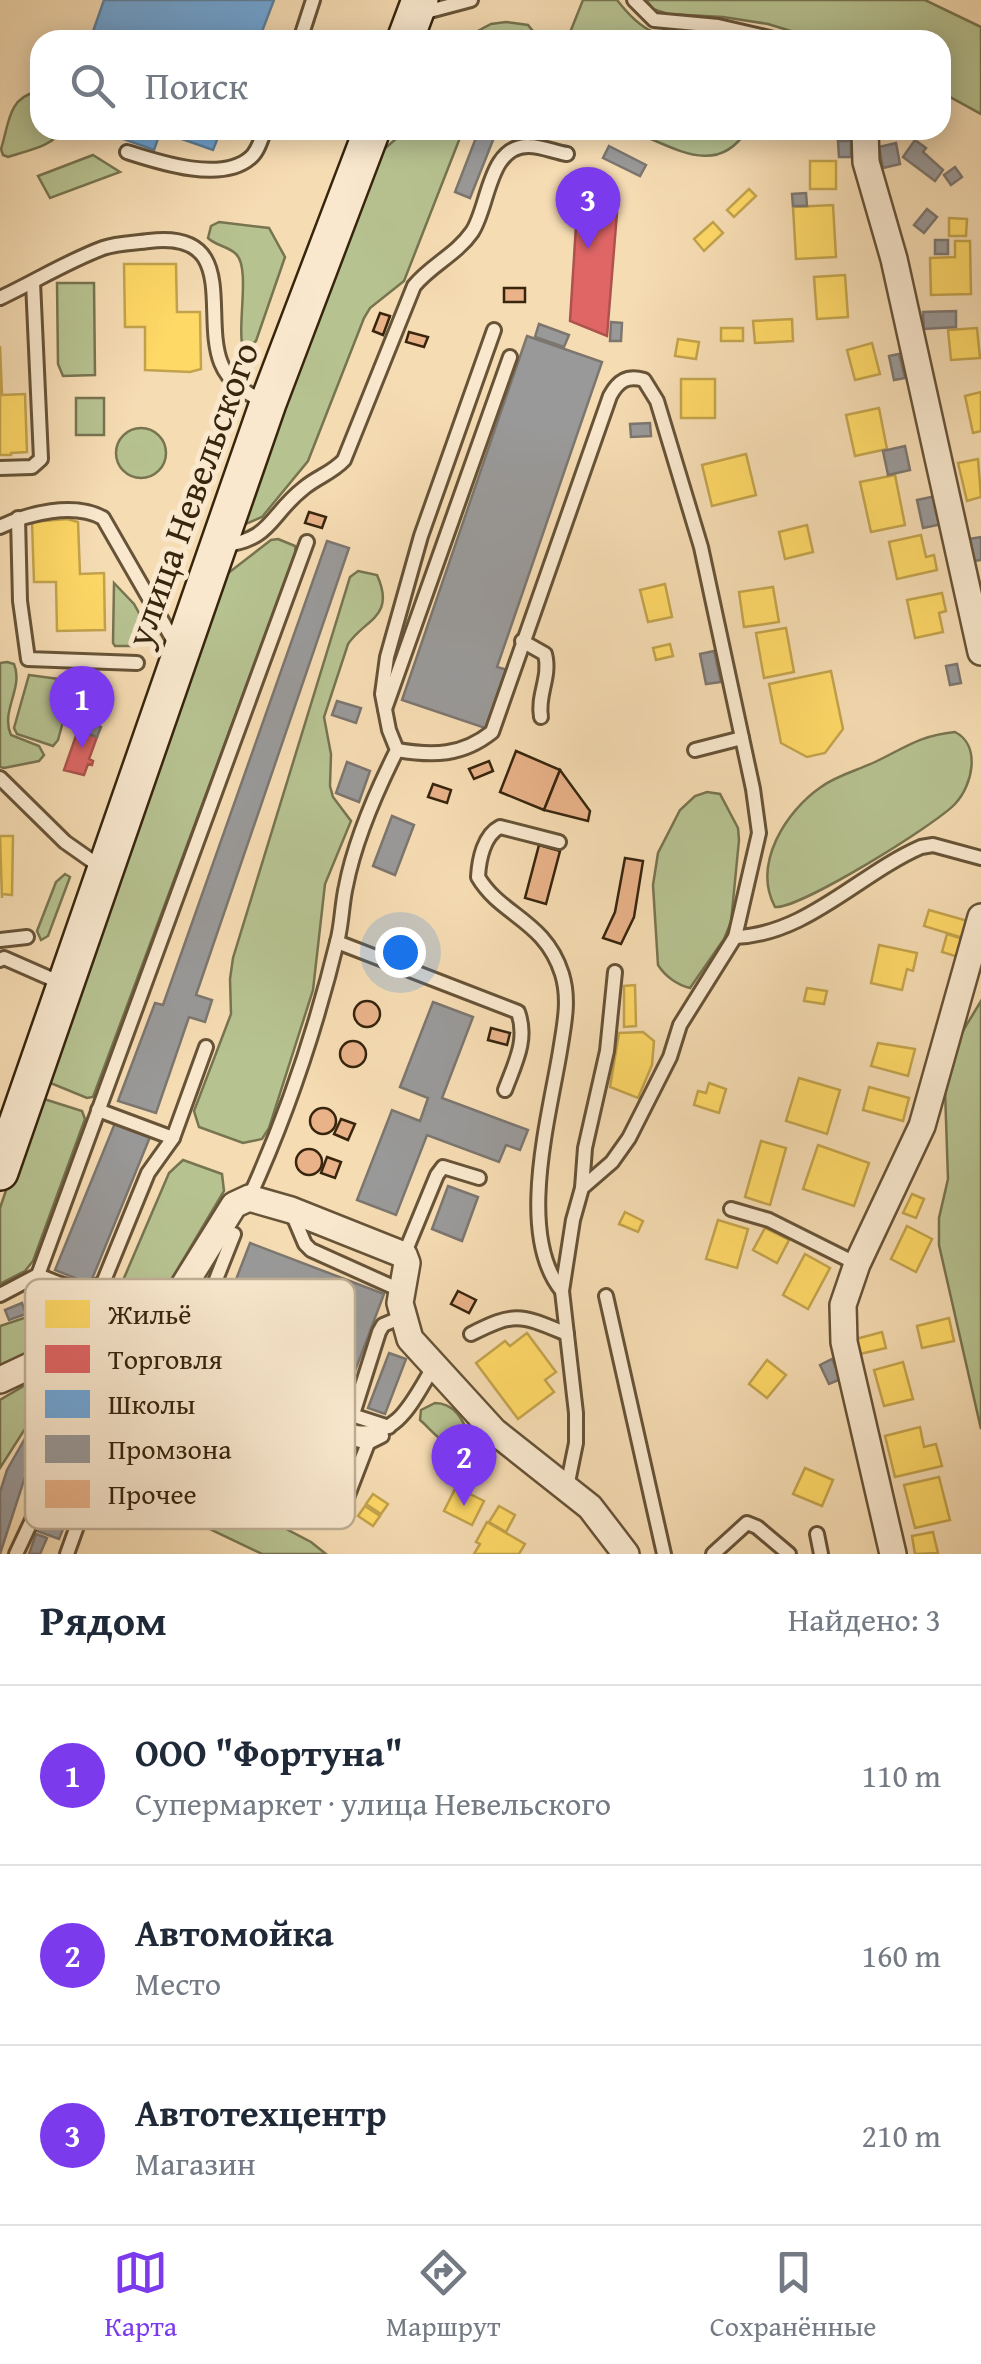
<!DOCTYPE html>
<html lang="ru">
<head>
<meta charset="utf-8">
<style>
  :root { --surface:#fff; --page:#f6f6f7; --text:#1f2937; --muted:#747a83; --line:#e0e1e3; --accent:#7c3aed }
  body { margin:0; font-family:"Gentium Book Plus",serif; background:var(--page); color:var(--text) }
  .you { position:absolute; left:400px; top:952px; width:35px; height:35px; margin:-25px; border:8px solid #fff; border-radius:50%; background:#1a73e8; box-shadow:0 0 0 15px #1a73e833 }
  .badge { display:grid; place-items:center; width:65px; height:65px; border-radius:50%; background:var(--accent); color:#fff; font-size:32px; font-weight:700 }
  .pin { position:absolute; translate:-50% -82px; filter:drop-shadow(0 2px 5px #0008) }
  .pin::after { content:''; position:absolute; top:52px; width:35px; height:30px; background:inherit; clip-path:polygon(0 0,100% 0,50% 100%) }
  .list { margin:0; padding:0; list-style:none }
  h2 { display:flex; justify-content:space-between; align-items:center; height:130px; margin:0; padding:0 40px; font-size:42px }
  h2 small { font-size:32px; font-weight:400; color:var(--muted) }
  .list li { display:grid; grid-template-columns:65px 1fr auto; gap:30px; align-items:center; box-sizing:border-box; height:180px; padding:0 40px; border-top:2px solid var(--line) }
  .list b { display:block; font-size:38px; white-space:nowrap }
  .list p { margin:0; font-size:32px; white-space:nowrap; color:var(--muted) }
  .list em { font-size:32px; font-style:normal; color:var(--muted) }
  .icon { flex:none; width:55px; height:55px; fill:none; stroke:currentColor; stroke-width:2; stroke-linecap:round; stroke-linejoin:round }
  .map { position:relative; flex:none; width:981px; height:1554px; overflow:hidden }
  .search { position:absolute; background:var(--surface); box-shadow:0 5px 25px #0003; left:30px; right:30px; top:30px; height:110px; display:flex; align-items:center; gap:25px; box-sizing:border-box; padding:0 35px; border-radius:30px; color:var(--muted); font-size:38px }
  .sheet { height:670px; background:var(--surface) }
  nav { display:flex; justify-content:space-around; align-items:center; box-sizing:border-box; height:140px; border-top:2px solid var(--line); background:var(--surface); font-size:28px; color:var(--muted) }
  nav a { display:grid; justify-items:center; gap:5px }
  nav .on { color:var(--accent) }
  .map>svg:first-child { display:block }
  .green { fill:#b7c291; stroke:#777450; stroke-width:2.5 }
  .homes { fill:#ffd966; stroke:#c3a34c; stroke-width:2.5 }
  .shops { fill:#e06666; stroke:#ad524c; stroke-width:2.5 }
  .schools { fill:#6fa8dc; stroke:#5e819e; stroke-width:2.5 }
  .industry { fill:#999; stroke:#7c766f; stroke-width:2.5 }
  .building { fill:#e9b289; stroke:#37250e; stroke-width:2.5 }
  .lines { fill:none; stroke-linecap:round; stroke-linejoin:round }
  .lane-casing { stroke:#675337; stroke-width:18 }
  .street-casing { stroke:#675337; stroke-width:30 }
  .secondary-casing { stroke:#37250e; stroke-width:40 }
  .lane { stroke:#f9e8ce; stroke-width:12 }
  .street { stroke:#f9e8ce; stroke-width:25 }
  .secondary { stroke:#f9e8ce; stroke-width:35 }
  .labels { text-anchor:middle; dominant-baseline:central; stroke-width:10; stroke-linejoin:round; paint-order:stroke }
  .street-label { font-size:38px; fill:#37250e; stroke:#f9e8ce }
  .key { fill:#f9e8ce; stroke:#bfae94; stroke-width:2.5 }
  .key-label { font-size:28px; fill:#37250e }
</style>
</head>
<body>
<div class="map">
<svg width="981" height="1554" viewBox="0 0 981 1554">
  <rect width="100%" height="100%" fill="#f6dcb3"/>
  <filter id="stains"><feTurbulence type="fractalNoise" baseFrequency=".002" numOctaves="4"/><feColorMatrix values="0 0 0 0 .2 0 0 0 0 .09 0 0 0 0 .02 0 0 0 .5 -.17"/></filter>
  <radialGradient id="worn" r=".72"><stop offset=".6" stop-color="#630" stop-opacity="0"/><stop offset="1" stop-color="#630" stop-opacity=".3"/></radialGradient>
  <g class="green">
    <path d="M583 0H617C656 50 669 30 723 40H567Z"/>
    <path d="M646 0H925L981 27V114L941 92V40H820L768 24 723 17 668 14 653 9Z"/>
    <path d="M506 22 528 25 540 40H461L491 24Z"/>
    <path d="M36 92 40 94V130H62C54 146 25 151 8 157L3 155 1 149C9 124 8 98 36 92Z"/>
    <path d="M406 130H463L404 281 370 308 364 318 308 461 262 517 243 525 241 517 382 151Z"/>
    <path d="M628 130H747C715 181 669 143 628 130Z"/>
    <path d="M93 155 120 172 50 198 38 176Z"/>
    <path d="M219 222 269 228 285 257 256 341 247 348 242 343C238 322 250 267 236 254 228 246 216 246 208 238L211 226Z"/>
    <path d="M57 283H94L95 375 63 376 58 364Z"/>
    <rect x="76" y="398" width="28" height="37"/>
    <circle cx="141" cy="453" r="25"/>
    <path d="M278 539 295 546 296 553 93 1097 87 1098 48 1082 227 574 271 540Z"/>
    <path d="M358 571 377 575C396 617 365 619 348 644L324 717 331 754 330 786 333 797 351 821 325 884 313 990 269 1128 262 1139 243 1143 199 1127 194 1111 231 1014 230 979 233 958 350 577Z"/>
    <path d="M114 583 134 604 145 624 136 646H115L113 643Z"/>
    <path d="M7 662 14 664C24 688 0 711 11 735L39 746 44 755 39 761 4 768 0 767V663Z"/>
    <path d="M29 675 74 681 58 740 53 746 17 734 14 728Z"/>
    <path d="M955 732C981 745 973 785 955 804 935 825 800 909 775 907 752 864 786 811 821 787 837 775 859 770 877 761 908 746 919 736 955 732Z"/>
    <path d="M707 792 720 794 738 828 739 840 731 922 724 939 690 988C677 985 665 976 658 965L653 885 658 853 680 810 695 796Z"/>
    <path d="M65 874 70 877 48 936 41 940 37 931 56 882Z"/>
    <path d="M981 1001V1429L939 1245V1218L948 1179 945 1090 961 1034Z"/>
    <path d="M44 1099 82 1111 85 1119 33 1261 25 1271 0 1284V1208L35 1105Z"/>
    <path d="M183 1160 222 1174 224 1191 143 1327 135 1333 49 1344 0 1366V1326L39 1313 67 1312C79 1295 104 1298 121 1285L169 1173Z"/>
    <path d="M156 1340 178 1341 185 1354 175 1386 160 1397 147 1421V1436L151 1446 221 1495 311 1542 326 1554H262L107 1480 102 1441 89 1422 91 1411 118 1360Z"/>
    <path d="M72 1364 80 1365 85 1372 75 1395 62 1404 44 1399 0 1468V1400L39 1377Z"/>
    <path d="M435 1403C454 1403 463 1419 469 1436L466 1446C449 1454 433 1431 420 1420L421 1410Z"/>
  </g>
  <g class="homes">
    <rect x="810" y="161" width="26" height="28"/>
    <path d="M749 189 756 196 734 217 727 210Z"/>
    <path d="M833 205 836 257 796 259 793 207Z"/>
    <path d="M949 218 967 219 966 236H949Z"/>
    <path d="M713 222 723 233 704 251 694 239Z"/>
    <path d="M955 241H970L971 294 931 295 930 258 955 257Z"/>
    <path d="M124 264H176L177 312H200L201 369 190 372 145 370V327H125Z"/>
    <path d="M845 275 848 317 817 319 814 277Z"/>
    <path d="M792 319 793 341 755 343 753 321Z"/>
    <rect x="721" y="328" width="22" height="13"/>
    <path d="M977 328 980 358 951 360 948 330Z"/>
    <path d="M678 339 699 342 696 359 675 356Z"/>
    <path d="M872 343 880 374 855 380 847 350Z"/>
    <path d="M0 346 2 395 25 394 27 452 11 453V455H0Z"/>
    <rect x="681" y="379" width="34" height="39"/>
    <path d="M981 392V431L973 433 965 396Z"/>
    <path d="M879 408 887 449 855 456 846 415Z"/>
    <path d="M746 454 756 495 712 506 702 465Z"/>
    <path d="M978 459 981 497 967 501 958 463Z"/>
    <path d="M895 475 905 525 871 532 860 482Z"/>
    <path d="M67 519 78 522 80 574 104 573 105 630 57 631 56 582H34L32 522Z"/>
    <path d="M807 525 813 552 785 559 779 532Z"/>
    <path d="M921 535 926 557 934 555 937 570 897 579 889 542Z"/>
    <path d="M665 584 672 617 648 622 640 590Z"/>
    <path d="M773 587 779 622 744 627 739 592Z"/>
    <path d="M942 593 946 611 939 613 943 632 915 638 907 600Z"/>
    <path d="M786 628 794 672 764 678 756 633Z"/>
    <path d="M670 644 673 656 656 660 653 648Z"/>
    <path d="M831 671 843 729 825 753 807 757 781 743 769 684Z"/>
    <path d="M0 836H13L12 895 2 894V898Z"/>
    <path d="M929 910 968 921 963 938 924 926Z"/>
    <path d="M947 934 963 939 958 957 942 952Z"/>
    <path d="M879 945 917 953 913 971 907 969 902 990 871 983Z"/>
    <path d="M635 985 636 1026 624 1027V986Z"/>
    <path d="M807 988 827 991 824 1004 804 1001Z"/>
    <path d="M643 1032 654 1041 652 1065 638 1098 610 1087 619 1033Z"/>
    <path d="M878 1043 915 1049 908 1076 871 1066Z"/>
    <path d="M799 1078 840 1090 827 1134 786 1121Z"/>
    <path d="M709 1083 726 1089 719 1113 694 1105 698 1091 706 1093Z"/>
    <path d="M869 1087 909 1098 903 1121 863 1110Z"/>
    <path d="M761 1141 786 1148 770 1205 745 1197Z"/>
    <path d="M818 1145 869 1163 854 1206 803 1189Z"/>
    <path d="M912 1194 924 1199 916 1218 903 1213Z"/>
    <path d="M625 1212 643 1221 638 1232 619 1224Z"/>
    <path d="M718 1220 748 1229 737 1268 706 1259Z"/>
    <path d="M907 1226 932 1239 916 1272 891 1259Z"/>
    <path d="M765 1228 789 1240 777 1263 753 1250Z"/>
    <path d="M805 1254 830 1268 808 1309 783 1295Z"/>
    <path d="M949 1318 954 1341 922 1348 917 1326Z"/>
    <path d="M882 1332 886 1348 860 1354 856 1339Z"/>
    <path d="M527 1333 556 1372 545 1380 554 1392 518 1419 476 1363 505 1341 510 1346Z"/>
    <path d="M767 1360 786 1375 767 1398 749 1384Z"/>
    <path d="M903 1362 913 1399 884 1406 874 1370Z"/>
    <path d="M920 1427 924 1447 936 1444 942 1466 895 1477 885 1436Z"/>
    <path d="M805 1468 833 1480 822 1506 793 1494Z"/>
    <path d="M939 1477 950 1520 915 1528 904 1485Z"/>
    <path d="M456 1487 484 1501 472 1525 444 1511Z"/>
    <path d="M373 1494 388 1504 381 1514 366 1504Z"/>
    <path d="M365 1506 380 1516 373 1526 358 1516Z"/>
    <path d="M499 1506 515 1515 506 1532 489 1522Z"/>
    <path d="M487 1522 525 1544 519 1554H474L480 1544 476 1542Z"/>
    <path d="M933 1532 938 1553 915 1554 912 1536Z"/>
  </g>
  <g class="shops">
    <path d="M577 210 617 213 607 336 570 321Z"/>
    <path d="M78 730 97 737 89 759 93 761 92 765 88 764 84 775 64 770Z"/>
  </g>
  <g class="schools">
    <path d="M104 0H274L261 34 277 40H90Z"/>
    <path d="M117 130H161L154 150 115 136Z"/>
    <path d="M178 130H221L213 150 176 137Z"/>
  </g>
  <g class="industry">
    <path d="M479 130H497L470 198 455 192Z"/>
    <path d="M915 140 926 148 923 152 943 170 935 181 903 157Z"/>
    <path d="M838 141H851V157H839Z"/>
    <path d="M896 143 900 164 883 168 879 147Z"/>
    <path d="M609 146 646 165 640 176 603 158Z"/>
    <path d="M955 167 962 177 951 185 944 175Z"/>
    <path d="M806 193 807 206H793L792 194Z"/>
    <path d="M927 209 937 217 924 233 914 225Z"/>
    <rect x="935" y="240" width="13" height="14"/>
    <path d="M956 311V327L924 329 923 312Z"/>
    <path d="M611 322 622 323 621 341H610Z"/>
    <path d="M539 324 569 335 564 347 535 337Z"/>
    <path d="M527 336 602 362 497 667 508 670 488 729 402 700Z"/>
    <path d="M899 354 905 378 894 380 889 356Z"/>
    <path d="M650 423 651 436 631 437 630 424Z"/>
    <path d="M905 446 910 470 888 475 883 451Z"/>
    <path d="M936 496 942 524 923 528 917 500Z"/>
    <path d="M981 537V560L973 561 969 539Z"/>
    <path d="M327 541 349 548 196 995 212 1000 205 1022 189 1017 156 1113 118 1101 155 1003 163 1005Z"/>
    <path d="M714 651 721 682 706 684 700 654Z"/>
    <path d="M957 664 961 683 950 685 946 666Z"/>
    <path d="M337 701 361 708 356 723 332 715Z"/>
    <path d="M82 720 101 727 97 737 78 730Z"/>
    <path d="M347 762 370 771 359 802 336 793Z"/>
    <path d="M392 816 414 825 395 875 373 866Z"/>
    <path d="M433 1002 473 1017 442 1098 528 1130 520 1150 506 1145 499 1162 427 1135 396 1215 357 1200 392 1110 420 1121 428 1098 400 1087Z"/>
    <path d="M115 1123 150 1137 90 1284 55 1270Z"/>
    <path d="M448 1186 478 1197 462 1241 432 1229Z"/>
    <path d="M250 1243 384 1294 346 1395 211 1345Z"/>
    <path d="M22 1303 26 1314 9 1320 5 1310Z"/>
    <path d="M389 1353 406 1359 385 1414 368 1408Z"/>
    <path d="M832 1359 841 1379 829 1384 820 1365Z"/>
    <path d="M47 1400 64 1409 25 1477 0 1554V1492L7 1470Z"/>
    <path d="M63 1471 83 1481 59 1539 37 1531Z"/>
    <path d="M36 1534 47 1538 40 1554H29Z"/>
  </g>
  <g class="building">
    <rect x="504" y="288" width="21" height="14"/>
    <path d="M380 313 390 316 383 335 373 331Z"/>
    <path d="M409 332 428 337 424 347 406 342Z"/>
    <path d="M309 512 326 517 322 528 305 523Z"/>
    <path d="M516 751 560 770 544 810 500 792Z"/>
    <path d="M489 761 493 771 474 779 469 769Z"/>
    <path d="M560 770 590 811 588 821 544 810Z"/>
    <path d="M433 784 451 790 447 803 428 797Z"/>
    <path d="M539 845 560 851 546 904 525 898Z"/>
    <path d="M625 858 643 861 634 917 621 944 603 938 615 912Z"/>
    <circle cx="367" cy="1014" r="13"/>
    <path d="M491 1028 510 1033 507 1045 488 1040Z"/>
    <circle cx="353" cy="1054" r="13"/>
    <circle cx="323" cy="1121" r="13"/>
    <path d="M341 1119 355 1124 348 1140 334 1134Z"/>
    <circle cx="309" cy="1162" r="13"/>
    <path d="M327 1157 341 1162 335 1178 321 1173Z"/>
    <path d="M458 1291 476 1300 469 1313 451 1304Z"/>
  </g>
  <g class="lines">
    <defs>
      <g id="lane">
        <path d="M634 0 654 20 718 26 778 40"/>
        <path d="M422 13 471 0"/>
        <path d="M300 40 313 0"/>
        <path d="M127 152C158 162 221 183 250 158 258 152 261 139 265 130"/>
        <path d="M0 298C34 282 68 261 103 248 117 243 134 243 149 241 240 230 202 315 221 363 229 383 247 394 265 402"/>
        <path d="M0 468 32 467 41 459 33 282"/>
        <path d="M18 518 20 601 28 659 137 663"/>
        <path d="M0 527C28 513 74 502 103 518L176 645"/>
        <path d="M220 546C273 540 268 516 304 488 317 477 332 473 344 460L414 286C431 265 456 255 472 232 489 207 488 145 529 146 541 146 555 152 567 154"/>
        <path d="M522 641 545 654C551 677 537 695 541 717"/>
        <path d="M385 709 510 357"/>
        <path d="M397 750C433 756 462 756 492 732L610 396C618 381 627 375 644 380L657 401 701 547 753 789 759 833 735 937 680 1025 670 1057 629 1138 612 1162 582 1188 573 1220 562 1291 576 1413V1443L567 1487"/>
        <path d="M695 750 742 738"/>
        <path d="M0 778 65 842 102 868"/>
        <path d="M559 842 500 827C484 835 479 859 478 877 501 916 545 920 562 974 570 1000 564 1025 560 1051 549 1118 516 1235 562 1291"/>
        <path d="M735 937C806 935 859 874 921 847L933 845 981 858"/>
        <path d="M0 940 27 937"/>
        <path d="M337 942 518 1012C528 1040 515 1063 505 1090"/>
        <path d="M0 960 4 958 61 983"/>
        <path d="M98 1110 173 1138"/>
        <path d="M582 1188 585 1148 607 1051 615 972"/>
        <path d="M249 1198C286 1117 317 1025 338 938 342 921 342 903 346 886 355 839 376 792 397 750L389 730 382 694 387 657 421 536 494 330"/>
        <path d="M731 1209 769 1220 857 1264"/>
        <path d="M291 1211 305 1244 311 1250 400 1290"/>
        <path d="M404 1255 437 1175 443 1167 479 1178"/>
        <path d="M38 1275 307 542"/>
        <path d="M0 1295 38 1275C61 1284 79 1295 103 1283L148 1173 173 1138 206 1047"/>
        <path d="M606 1296 664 1554"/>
        <path d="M471 1334C516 1311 521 1315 567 1334"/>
        <path d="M153 1335 182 1336 198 1325 234 1234"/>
        <path d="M219 1385 356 1432C399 1438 413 1399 433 1368"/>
        <path d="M183 1412 189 1399 196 1397 239 1415"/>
        <path d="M389 1427 355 1416 354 1411 379 1332 383 1325 402 1317"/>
        <path d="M216 1478 239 1415 245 1411 299 1431"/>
        <path d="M464 1486 494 1431"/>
        <path d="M343 1508 368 1443"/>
        <path d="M267 1513 299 1431 318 1430 368 1443 382 1436"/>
        <path d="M817 1534 821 1554"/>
        <path d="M16 1554 79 1420"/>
        <path d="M67 1554 90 1490"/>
        <path d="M713 1554 747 1523 757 1527 789 1554"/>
      </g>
      <g id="street">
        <path d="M865 130 866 162 894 259 981 652"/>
        <path d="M0 1380 51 1356 139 1347 153 1335 234 1205 249 1198 291 1210 404 1255 407 1263 400 1303 410 1339 494 1431 590 1507 626 1554"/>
        <path d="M893 1554 844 1342 843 1305 857 1264 922 1126 981 917"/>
      </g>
      <g id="secondary">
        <path d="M405 40 420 0"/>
        <path d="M0 1172 268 403 372 130"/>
      </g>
    </defs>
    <use href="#lane" class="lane-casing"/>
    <use href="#street" class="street-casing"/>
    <use href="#secondary" class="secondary-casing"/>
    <use href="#lane" class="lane"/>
    <use href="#street" class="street"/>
    <use href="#secondary" class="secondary"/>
  </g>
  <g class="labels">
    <g class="street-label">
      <text transform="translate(191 494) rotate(-70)">улица Невельского</text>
    </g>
  </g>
  <rect x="25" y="1279" width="330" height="250" rx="15" class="key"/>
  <rect x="45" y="1300" width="45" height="28" fill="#ffd966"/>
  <rect x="45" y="1345" width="45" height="28" fill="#e06666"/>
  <rect x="45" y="1390" width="45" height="28" fill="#6fa8dc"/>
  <rect x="45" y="1435" width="45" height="28" fill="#999"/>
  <rect x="45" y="1480" width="45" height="28" fill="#e9b289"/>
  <g class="key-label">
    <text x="108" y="1324">Жильё</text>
    <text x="108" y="1369">Торговля</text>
    <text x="108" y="1414">Школы</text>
    <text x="108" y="1459">Промзона</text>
    <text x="108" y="1504">Прочее</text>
  </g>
  <rect width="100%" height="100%" filter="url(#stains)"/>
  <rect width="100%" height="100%" fill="url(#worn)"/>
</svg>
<div class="you"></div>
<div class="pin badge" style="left:82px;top:748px">1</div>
<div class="pin badge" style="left:464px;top:1506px">2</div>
<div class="pin badge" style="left:588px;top:249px">3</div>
<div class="search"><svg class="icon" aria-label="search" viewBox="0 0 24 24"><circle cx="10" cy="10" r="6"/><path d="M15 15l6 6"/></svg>Поиск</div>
</div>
<section class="sheet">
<h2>Рядом<small>Найдено: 3</small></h2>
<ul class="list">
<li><span class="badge">1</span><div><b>ООО &quot;Фортуна&quot;</b><p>Супермаркет · улица Невельского</p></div><em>110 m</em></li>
<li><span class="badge">2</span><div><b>Автомойка</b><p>Место</p></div><em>160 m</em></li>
<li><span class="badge">3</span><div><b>Автотехцентр</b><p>Магазин</p></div><em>210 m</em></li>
</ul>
</section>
<nav>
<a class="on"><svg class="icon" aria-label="map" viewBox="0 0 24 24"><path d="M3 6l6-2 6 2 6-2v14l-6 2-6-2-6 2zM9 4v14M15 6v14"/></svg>Карта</a>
<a><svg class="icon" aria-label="directions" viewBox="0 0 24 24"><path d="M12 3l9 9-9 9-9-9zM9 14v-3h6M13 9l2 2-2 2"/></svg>Маршрут</a>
<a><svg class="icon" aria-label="saved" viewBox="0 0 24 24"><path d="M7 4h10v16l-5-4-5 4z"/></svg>Сохранённые</a>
</nav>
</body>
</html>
